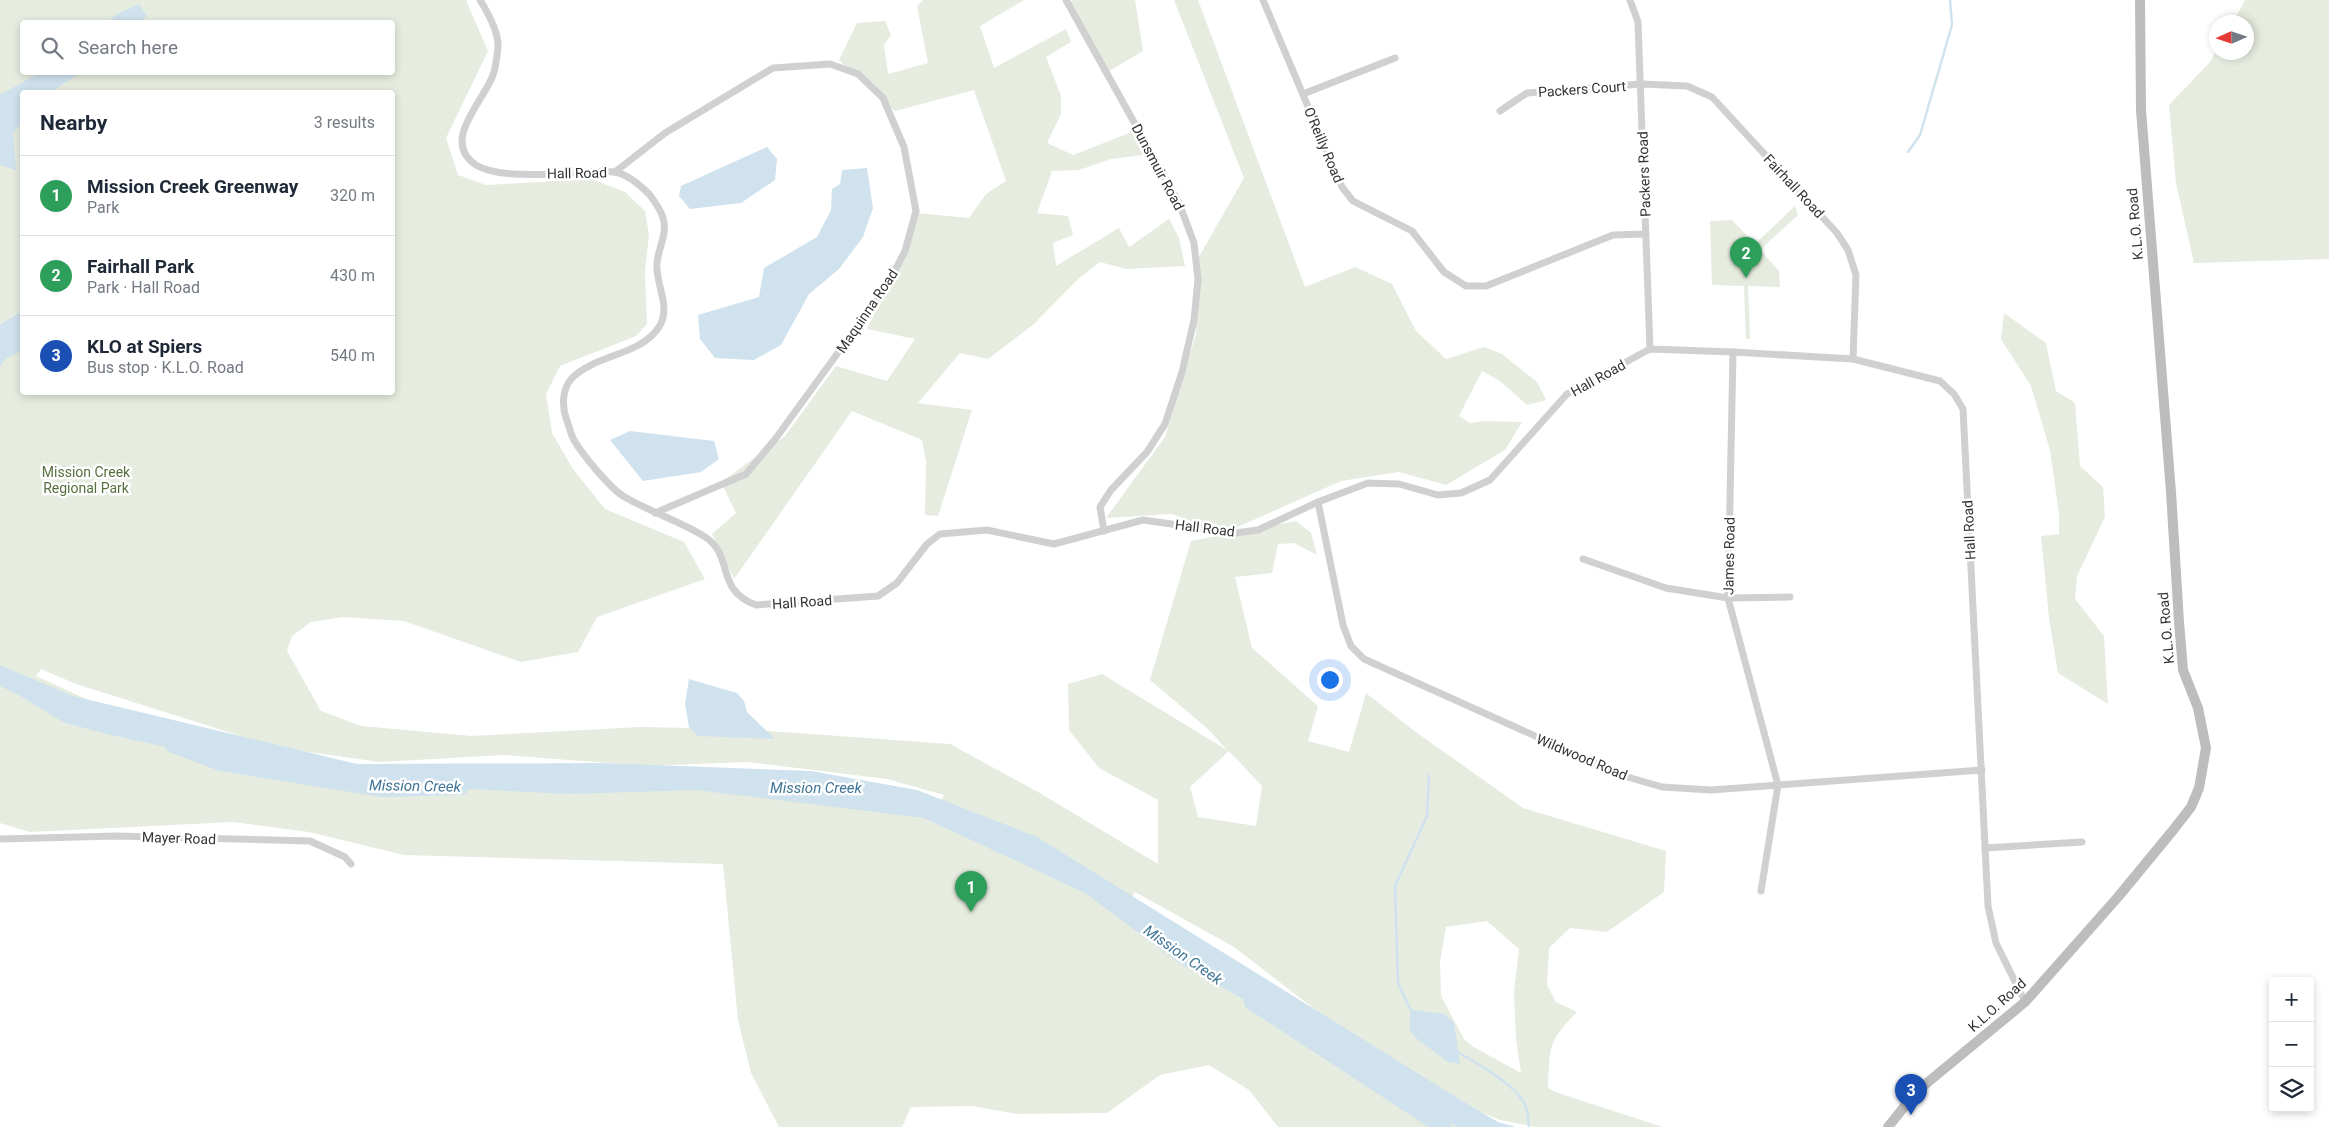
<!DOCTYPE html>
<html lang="en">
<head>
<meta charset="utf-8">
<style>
  :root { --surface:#fff; --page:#f2f2f3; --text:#1f2937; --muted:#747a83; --line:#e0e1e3; --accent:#d93025 }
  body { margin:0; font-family:Roboto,sans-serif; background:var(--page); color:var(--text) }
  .controls { position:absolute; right:15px; bottom:15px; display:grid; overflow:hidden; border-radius:5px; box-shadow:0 2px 8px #0003 }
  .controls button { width:45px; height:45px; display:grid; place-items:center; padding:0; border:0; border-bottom:1px solid var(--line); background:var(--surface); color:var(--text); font:25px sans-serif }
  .compass { position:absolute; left:2209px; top:15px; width:45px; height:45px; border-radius:50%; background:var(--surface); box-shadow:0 2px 8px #0003; rotate:267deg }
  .you { position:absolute; left:1329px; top:679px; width:18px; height:18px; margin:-12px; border:4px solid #fff; border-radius:50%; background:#1a73e8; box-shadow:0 0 0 8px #1a73e833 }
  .badge { display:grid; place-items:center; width:32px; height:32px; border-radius:50%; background:var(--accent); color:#fff; font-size:16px; font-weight:700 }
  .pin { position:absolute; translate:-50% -41px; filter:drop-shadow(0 1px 2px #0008) }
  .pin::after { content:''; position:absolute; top:26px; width:18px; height:15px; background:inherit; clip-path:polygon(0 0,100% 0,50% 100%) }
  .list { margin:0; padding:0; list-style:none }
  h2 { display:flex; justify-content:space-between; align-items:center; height:65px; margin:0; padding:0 20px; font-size:21px }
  h2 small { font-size:16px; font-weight:400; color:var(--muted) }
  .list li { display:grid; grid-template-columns:32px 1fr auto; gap:15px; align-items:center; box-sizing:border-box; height:80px; padding:0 20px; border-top:1px solid var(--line) }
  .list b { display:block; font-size:19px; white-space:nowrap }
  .list p { margin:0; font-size:16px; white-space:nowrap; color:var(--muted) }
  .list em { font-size:16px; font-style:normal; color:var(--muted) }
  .icon { flex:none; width:28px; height:28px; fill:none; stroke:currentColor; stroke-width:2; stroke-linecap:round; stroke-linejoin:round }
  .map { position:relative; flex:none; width:2329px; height:1127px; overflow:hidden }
  .search { position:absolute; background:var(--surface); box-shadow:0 2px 8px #0003; left:20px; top:20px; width:375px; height:55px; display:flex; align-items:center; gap:12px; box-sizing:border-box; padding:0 18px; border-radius:5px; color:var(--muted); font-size:19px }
  .panel { position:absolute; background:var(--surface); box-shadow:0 2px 8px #0003; left:20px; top:90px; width:375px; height:305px; border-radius:5px }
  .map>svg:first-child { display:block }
  .green { fill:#e6ecdf; fill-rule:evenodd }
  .water { fill:#cfe2ee }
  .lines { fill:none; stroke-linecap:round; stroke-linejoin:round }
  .stream { stroke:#cfe2ee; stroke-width:2.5 }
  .river { stroke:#cfe2ee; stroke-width:16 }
  .street { stroke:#d0d0d0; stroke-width:7 }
  .secondary { stroke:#bdbdbd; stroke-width:10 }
  .labels { text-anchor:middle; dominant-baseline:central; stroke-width:5; stroke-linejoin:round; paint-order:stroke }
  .street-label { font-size:14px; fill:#333; stroke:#fff }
  .park-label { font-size:14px; fill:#56703f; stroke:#fff }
  .water-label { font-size:15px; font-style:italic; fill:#3f7597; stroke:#fff }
</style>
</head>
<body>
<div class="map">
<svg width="2329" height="1127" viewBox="0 0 2329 1127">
  <rect width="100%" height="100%" fill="#fff"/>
  <g class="green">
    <path d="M0 0H466L488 51 446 138 458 175 486 185 592 179 625 192 645 211 649 235 645 272 647 324 636 336 560 366 546 394 552 433 573 469 605 509 684 542 705 579 597 617 578 652 521 662 404 621 343 617 311 622 292 636 287 651 321 711 361 726 471 736 641 727 741 729 950 744 1038 792 1158 864V800L1099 768 1069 730 1068 684 1102 674 1227 750 1209 730 1150 680 1191 541 1296 521 1311 533 1317 555 1294 543 1278 544 1272 573 1235 577 1252 648 1318 706 1308 741 1349 752 1366 693 1413 730 1523 808 1666 851 1664 892 1607 932 1570 928 1549 948 1547 985 1556 1002 1577 1012C1547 1042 1550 1047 1548 1088L1558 1093 1663 1127H1536L1500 1120 1460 1103 1356 1041 1234 947 1135 892 1131 899 1418 1087 1510 1127H1278L1249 1090 1209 1065 1160 1075 1107 1113 1017 1114 972 1106 911 1107 902 1127H779L751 1073 738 1020 723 864 404 855 309 832 233 822 30 832 0 823ZM22 22H392V72H22ZM22 92H392V392H22ZM41 669 76 684 279 748 380 762 504 755 646 766 747 762 887 779 944 795 940 803 364 765 218 740 95 703 36 676ZM1229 751 1262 786 1256 826 1198 817 1190 787ZM1487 921 1519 949 1514 992 1516 1039 1521 1073 1472 1046 1464 1039 1441 996 1440 962 1446 927Z"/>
    <path d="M923 0H1024L980 26 994 68 1066 29 1071 42 1046 57 1061 96V114L1047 143 1073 155 1132 132 1143 155 1111 159 1079 170 1052 171 1037 213 1068 216 1073 235 1053 243 1056 266 1119 228 1129 247 1169 219 1179 238 1185 266 1126 269 1100 262 1078 279 1034 324 988 359 960 353 918 403 972 410 938 516 925 515 926 462 922 440 852 411 734 579 712 534 736 513 721 482 785 436 836 366 887 381 915 339 867 329 901 258 916 213 969 218 986 194 1006 181 974 90 895 111 839 60 857 23 885 21 891 35 884 45 888 74 928 63 917 6Z"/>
    <path d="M1073 0H1135L1143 51 1109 71 1070 2Z"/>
    <path d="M1174 0H1198L1305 287 1355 267 1392 284 1416 331 1446 359 1484 347 1502 354 1537 382 1546 400 1527 405 1500 381 1482 371 1459 416 1470 423 1485 421 1522 422 1505 450 1446 485 1399 472 1341 481 1224 533 1172 514 1106 518 1165 437 1196 334V262L1244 178Z"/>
    <path d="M2245 0H2329V259L2194 263 2176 183 2169 105 2211 61 2216 50V52H2246V22H2233Z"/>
    <path d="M1795 206 1798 215 1760 250 1779 271 1780 287 1748 286 1750 339H1746L1744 286 1712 285 1710 221 1732 220 1755 244Z"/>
    <path d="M2004 313 2046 343 2056 391 2075 403 2080 466 2103 487 2105 517 2077 576 2075 599 2104 636 2108 704 2058 673 2049 618 2041 536 2059 534V514L2050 450 2031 386 2001 339Z"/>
  </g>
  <g class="water">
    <path d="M139 4 147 16 139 22H107L119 13Z"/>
    <path d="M41 72 80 73 51 92H22V122L13 133 16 170 0 165V95Z"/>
    <path d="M767 147 777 159 775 180 741 203 690 209 679 196 681 186Z"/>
    <path d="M867 168 873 208 863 237 839 269 809 294 781 345 754 360 715 358 700 339 698 315 759 297 764 268 817 237 831 210 832 189 840 184 842 170Z"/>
    <path d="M22 311V351L6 358 0 367V325Z"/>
    <path d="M630 431 714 441 719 459 701 472 643 481 610 440Z"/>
    <path d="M0 665 73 696 357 764 600 763 811 771 917 790 1037 837 1464 1102 1498 1122 1516 1127H1458L1405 1101 1321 1043 1179 963 1085 893 924 818 696 790 569 794 409 786 264 768 106 734 63 722 17 694 0 686Z"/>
    <path d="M689 679 737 693 744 701 747 712 775 739 698 736 689 727 685 704Z"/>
    <path d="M1410 1009 1444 1014 1454 1023 1460 1064 1448 1062 1416 1038 1410 1031Z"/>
  </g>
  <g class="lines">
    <g class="stream">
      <path d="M1908 152 1920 135 1952 25 1950 0"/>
      <path d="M1410 1009 1398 983 1395 886 1427 816 1429 775"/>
      <path d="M1459 1053C1479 1064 1518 1086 1526 1107 1528 1113 1528 1121 1529 1127"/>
    </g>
    <g class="river">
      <path d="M173 745 221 763 383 789 461 787"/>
      <path d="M1252 1002 1443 1127"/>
    </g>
    <g class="street">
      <path d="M480 0C488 13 499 32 498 47 497 56 496 67 493 75 484 101 440 141 476 165 500 180 562 173 591 172 598 172 607 171 614 172 628 174 640 185 649 194 655 202 660 208 663 218 668 234 658 248 657 263 655 285 672 306 659 327 640 356 596 354 572 378 562 389 562 405 566 418 569 425 570 433 574 440 582 454 609 487 623 496 648 511 677 520 702 535 736 554 713 589 756 605L878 596 897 583 927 544 940 534 987 530 1054 544 1143 520 1235 533 1258 530 1318 502 1368 483 1399 484 1438 495 1461 493 1490 480 1567 394 1650 349 1733 352 1853 359 1940 381 1954 394 1963 409 1988 906 1996 943 2025 1002"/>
      <path d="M1066 0 1179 203 1194 243 1198 279 1194 320 1182 372 1165 424 1147 452 1111 490 1100 507 1104 531"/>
      <path d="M1263 0 1342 187 1353 201 1412 231 1444 272 1466 286H1486L1613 235 1646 234"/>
      <path d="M1630 0 1638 22 1650 349"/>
      <path d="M1303 94 1395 58"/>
      <path d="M1500 111 1527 93 1641 84 1687 86 1712 97 1837 233 1848 250 1856 275 1853 359"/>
      <path d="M615 172 665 133 773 68 830 64 858 74 883 98 904 147 916 211 905 251 888 284 776 438 746 474 655 513"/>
      <path d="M1733 352 1728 598 1778 785 1761 891"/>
      <path d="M1318 502 1343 625 1351 646 1364 659 1624 776 1662 787 1711 790 1982 770"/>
      <path d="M1583 559 1666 588 1728 598 1790 597"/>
      <path d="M0 839 116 836 310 841 345 857 351 864"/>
      <path d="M1985 848 2082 842"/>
    </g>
    <path class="secondary" d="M1888 1127 1916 1092 2025 1002 2118 897 2174 829 2191 807 2199 788 2206 748 2198 708 2183 670 2179 622 2171 492 2141 110 2140 0"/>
  </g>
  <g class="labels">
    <g class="street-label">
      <text transform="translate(1582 89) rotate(-4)">Packers Court</text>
      <text transform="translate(1324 145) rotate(67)">O'Reilly Road</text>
      <text transform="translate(1158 167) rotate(62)">Dunsmuir Road</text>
      <text transform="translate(577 173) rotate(-1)">Hall Road</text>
      <text transform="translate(1644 174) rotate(-92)">Packers Road</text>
      <text transform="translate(1794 186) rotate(47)">Fairhall Road</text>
      <text transform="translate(2135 224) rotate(-95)">K.L.O. Road</text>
      <text transform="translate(867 311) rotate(-56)">Maquinna Road</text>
      <text transform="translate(1598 378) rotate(-29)">Hall Road</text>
      <text transform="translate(1205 528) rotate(7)">Hall Road</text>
      <text transform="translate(1969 530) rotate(-93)">Hall Road</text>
      <text transform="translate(1729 556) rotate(-89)">James Road</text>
      <text transform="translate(802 602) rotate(-4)">Hall Road</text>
      <text transform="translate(2166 628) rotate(-95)">K.L.O. Road</text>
      <text transform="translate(1582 757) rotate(23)">Wildwood Road</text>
      <text transform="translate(179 838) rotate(2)">Mayer Road</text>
      <text transform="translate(1997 1005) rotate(-42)">K.L.O. Road</text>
    </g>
    <g class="park-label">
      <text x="86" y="472">Mission Creek<tspan x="86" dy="16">Regional Park</tspan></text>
    </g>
    <g class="water-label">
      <text transform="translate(415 786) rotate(1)">Mission Creek</text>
      <text x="816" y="788">Mission Creek</text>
      <text transform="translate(1183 955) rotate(35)">Mission Creek</text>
    </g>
  </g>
</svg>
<div class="controls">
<button>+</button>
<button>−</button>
<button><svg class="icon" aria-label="layers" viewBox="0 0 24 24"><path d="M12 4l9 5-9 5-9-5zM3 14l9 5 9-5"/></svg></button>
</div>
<svg class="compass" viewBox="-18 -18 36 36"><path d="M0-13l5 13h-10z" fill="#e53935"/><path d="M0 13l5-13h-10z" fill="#747a83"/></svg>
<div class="you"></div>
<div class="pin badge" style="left:971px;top:912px;background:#2e9e5b">1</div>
<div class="pin badge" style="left:1746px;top:278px;background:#2e9e5b">2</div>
<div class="pin badge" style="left:1911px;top:1115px;background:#1a4fb4">3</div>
<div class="search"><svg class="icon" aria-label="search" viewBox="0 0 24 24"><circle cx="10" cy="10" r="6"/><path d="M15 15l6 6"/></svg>Search here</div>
<section class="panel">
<h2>Nearby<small>3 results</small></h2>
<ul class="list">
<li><span class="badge" style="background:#2e9e5b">1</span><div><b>Mission Creek Greenway</b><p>Park</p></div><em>320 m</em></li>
<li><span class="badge" style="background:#2e9e5b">2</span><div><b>Fairhall Park</b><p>Park · Hall Road</p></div><em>430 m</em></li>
<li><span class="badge" style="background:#1a4fb4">3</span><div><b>KLO at Spiers</b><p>Bus stop · K.L.O. Road</p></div><em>540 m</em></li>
</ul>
</section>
</div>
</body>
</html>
